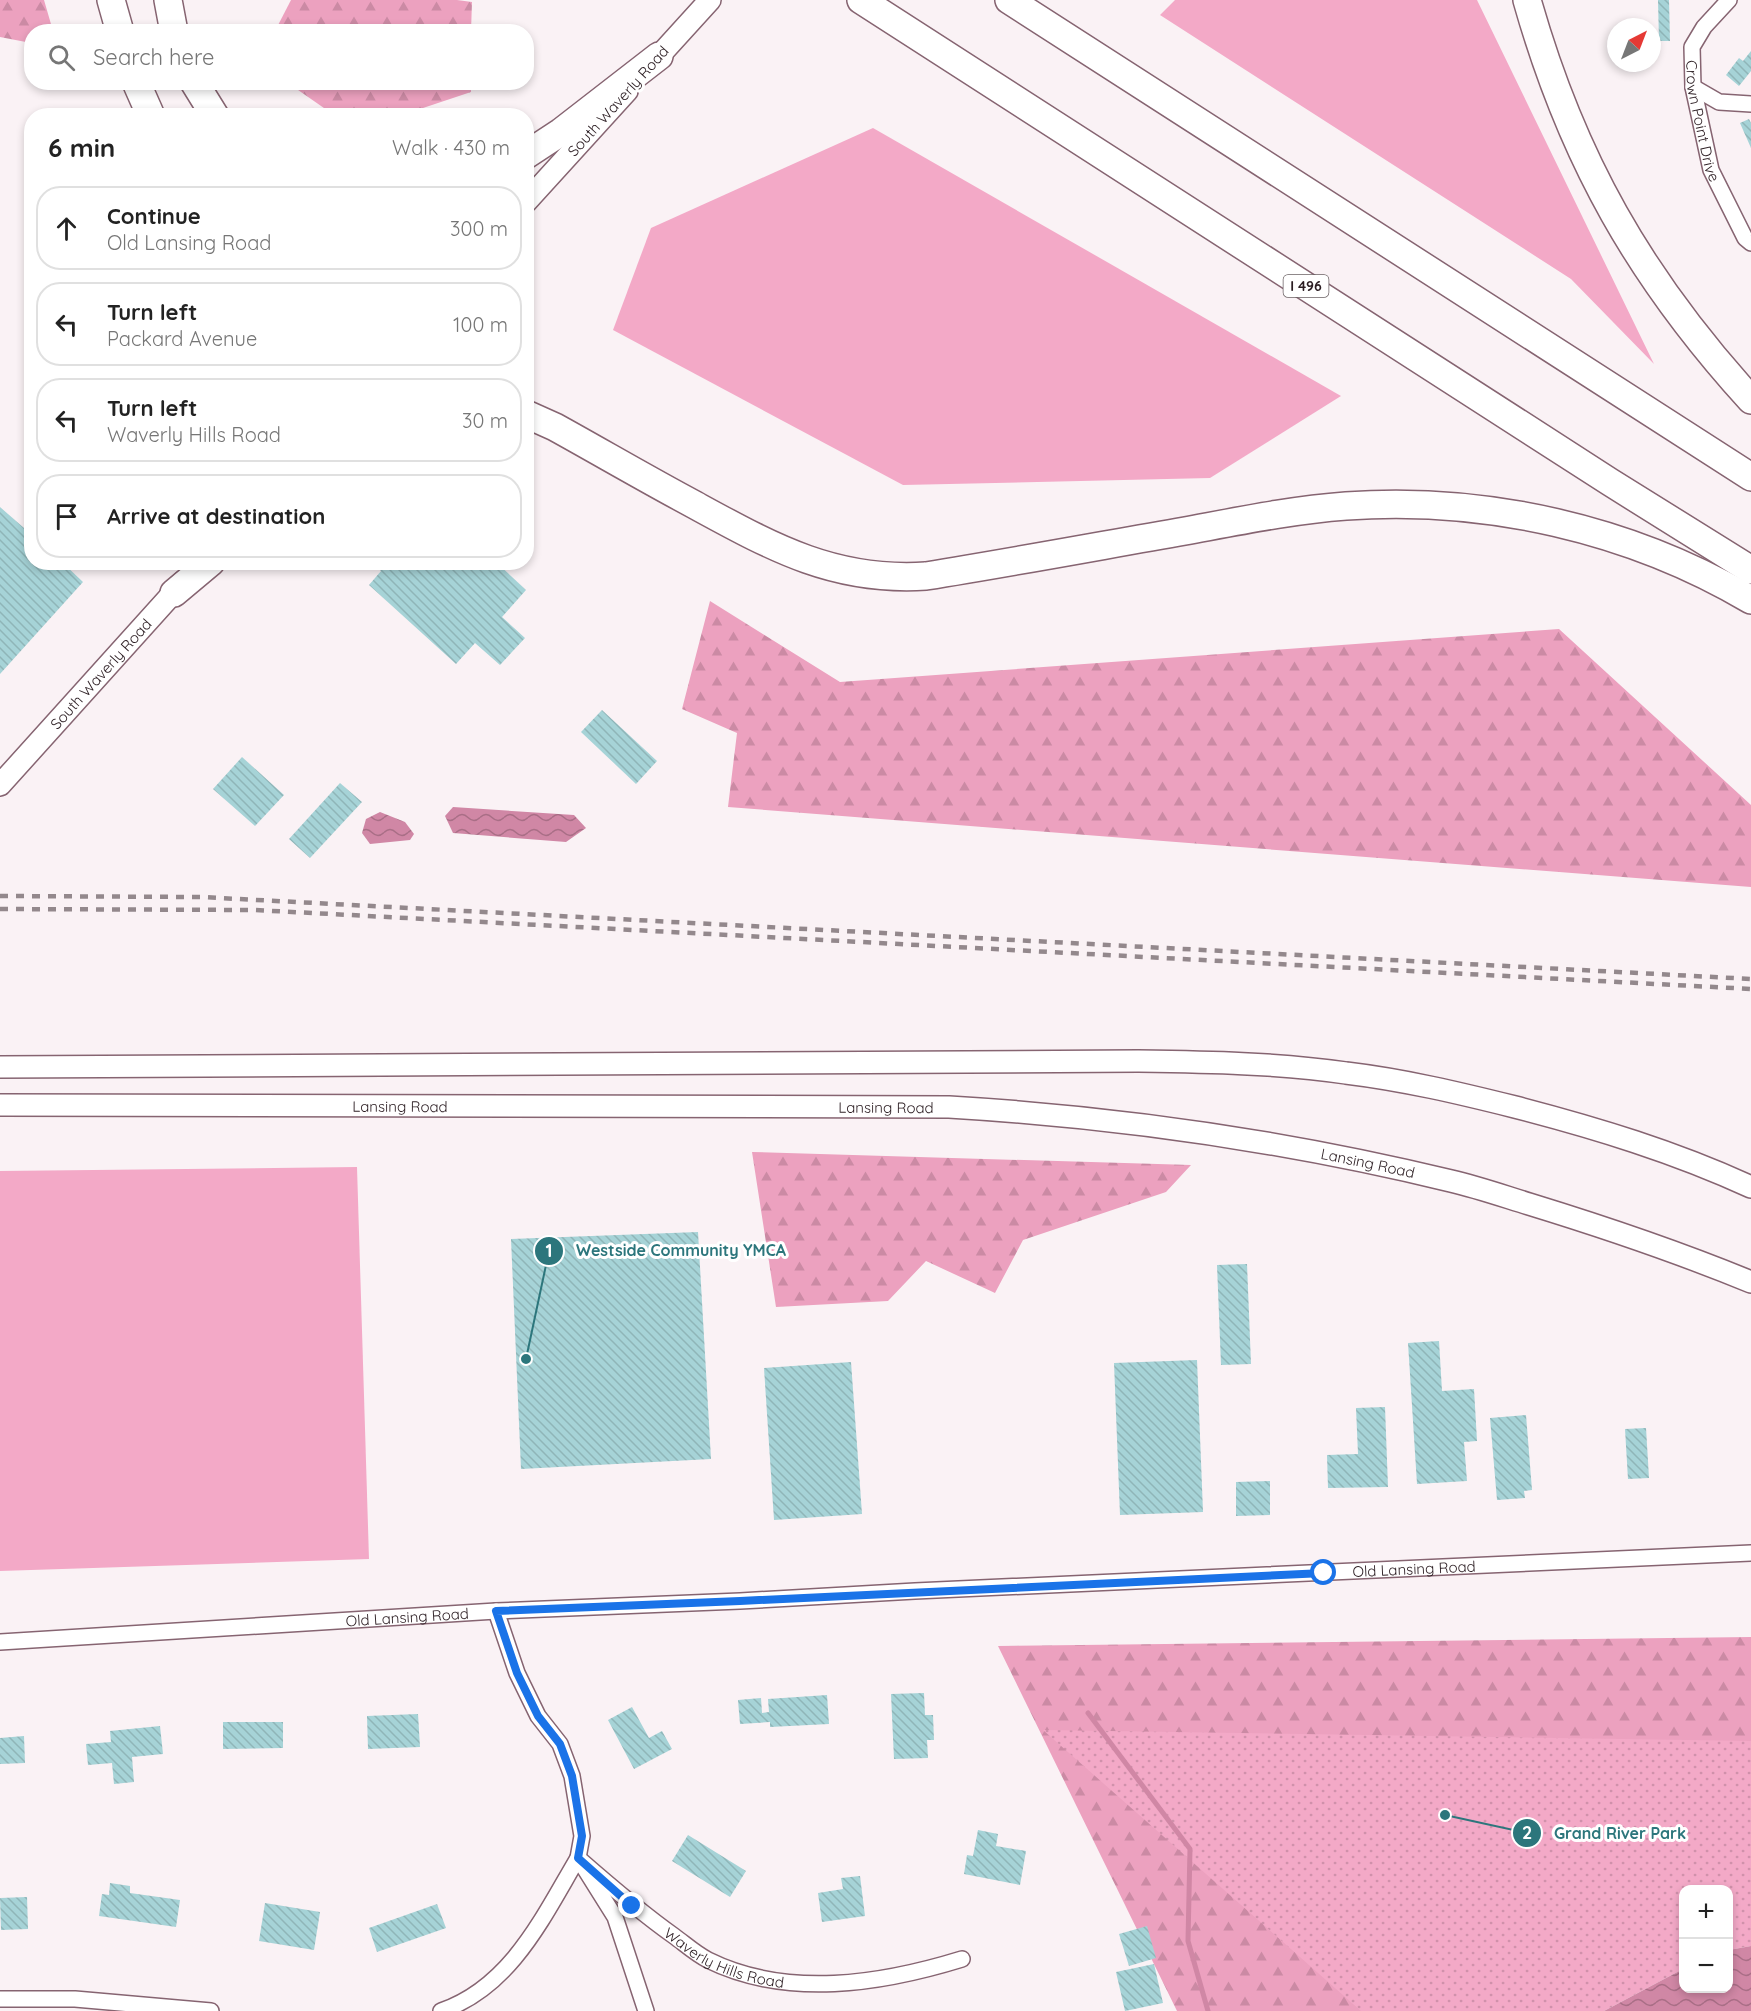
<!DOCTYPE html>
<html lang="en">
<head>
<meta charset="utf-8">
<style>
  :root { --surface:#fff; --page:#f6f6f6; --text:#222; --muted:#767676; --line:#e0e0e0 }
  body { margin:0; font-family:Quicksand,sans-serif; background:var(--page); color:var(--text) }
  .controls { position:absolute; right:18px; bottom:18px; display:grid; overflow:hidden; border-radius:12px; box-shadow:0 3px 9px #0003 }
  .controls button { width:54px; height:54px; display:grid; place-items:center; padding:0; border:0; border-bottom:2px solid var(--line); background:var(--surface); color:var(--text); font:30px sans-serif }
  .compass { position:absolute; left:1607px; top:18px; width:54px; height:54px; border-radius:50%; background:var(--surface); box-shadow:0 3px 9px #0003; rotate:42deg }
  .stop { position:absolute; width:18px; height:18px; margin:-14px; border:4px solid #1a73e8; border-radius:50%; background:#fff }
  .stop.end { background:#1a73e8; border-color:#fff; box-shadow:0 2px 6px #0008 }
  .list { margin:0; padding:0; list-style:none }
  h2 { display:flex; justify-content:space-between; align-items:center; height:78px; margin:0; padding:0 24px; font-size:26px }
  h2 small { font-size:20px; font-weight:400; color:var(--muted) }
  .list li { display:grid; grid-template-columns:39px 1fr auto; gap:18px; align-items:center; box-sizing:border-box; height:84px; margin:0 12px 12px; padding:0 12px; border:2px solid var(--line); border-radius:24px }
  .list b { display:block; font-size:22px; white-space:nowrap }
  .list p { margin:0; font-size:20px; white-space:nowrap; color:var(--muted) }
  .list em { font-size:20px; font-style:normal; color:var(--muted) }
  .icon { flex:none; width:33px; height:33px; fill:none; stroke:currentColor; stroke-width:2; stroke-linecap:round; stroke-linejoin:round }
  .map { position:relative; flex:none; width:1751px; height:2011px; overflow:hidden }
  .search { position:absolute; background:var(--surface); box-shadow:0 3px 9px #0003; left:24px; top:24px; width:510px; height:66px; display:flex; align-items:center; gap:15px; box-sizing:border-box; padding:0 21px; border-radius:24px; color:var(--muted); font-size:22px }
  .panel { position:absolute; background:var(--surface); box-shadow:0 3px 9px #0003; left:24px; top:108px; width:510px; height:462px; border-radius:24px }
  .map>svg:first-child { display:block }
  .grass { fill:#f3a9c7 }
  .forest { fill:url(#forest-firs) }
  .park { fill:url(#park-dots) }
  .water { fill:url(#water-waves) }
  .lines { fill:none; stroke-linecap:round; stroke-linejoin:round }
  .stream { stroke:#d087a5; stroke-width:5 }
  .building { fill:url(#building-back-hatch) }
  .street-casing { stroke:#866471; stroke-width:18 }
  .secondary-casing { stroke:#866471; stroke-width:24 }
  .highway-casing { stroke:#866471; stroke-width:30 }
  .street { stroke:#fff; stroke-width:15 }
  .secondary { stroke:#fff; stroke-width:21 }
  .highway { stroke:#fff; stroke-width:27 }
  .rail { stroke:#93888c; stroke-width:4.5; stroke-dasharray:8 8; stroke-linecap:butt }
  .route { stroke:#1a73e8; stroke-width:8 }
  .labels { text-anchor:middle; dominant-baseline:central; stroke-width:6; stroke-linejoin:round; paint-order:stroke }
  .shield { fill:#fff; stroke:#6b6164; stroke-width:1.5 }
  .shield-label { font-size:14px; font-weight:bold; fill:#2b1d22 }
  .street-label { font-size:15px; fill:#2b1d22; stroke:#fff }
  .leader { fill:none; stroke:#2c767c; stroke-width:2 }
  .callout-dot { fill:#2c767c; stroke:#fff; stroke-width:2 }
  .mark-label { font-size:18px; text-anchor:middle; font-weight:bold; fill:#fff }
  .callout-label { font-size:16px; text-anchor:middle; font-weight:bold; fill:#2c767c; stroke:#fff; stroke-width:6; stroke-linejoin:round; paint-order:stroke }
</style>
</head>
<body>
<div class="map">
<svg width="1751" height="2011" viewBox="0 0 1751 2011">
  <defs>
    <pattern id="forest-firs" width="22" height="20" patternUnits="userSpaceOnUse" patternTransform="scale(1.5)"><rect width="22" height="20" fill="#eca1bf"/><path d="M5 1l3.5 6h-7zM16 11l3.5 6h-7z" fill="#cb8aa4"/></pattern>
    <pattern id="park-dots" width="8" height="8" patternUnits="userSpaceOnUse" patternTransform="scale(1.5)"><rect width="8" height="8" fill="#f3a9c7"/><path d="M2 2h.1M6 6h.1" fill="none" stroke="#d091ab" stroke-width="1.8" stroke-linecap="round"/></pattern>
    <pattern id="water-waves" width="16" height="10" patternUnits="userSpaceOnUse" patternTransform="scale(1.5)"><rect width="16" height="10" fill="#d087a5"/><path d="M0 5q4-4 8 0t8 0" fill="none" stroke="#a96e86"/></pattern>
    <pattern id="building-back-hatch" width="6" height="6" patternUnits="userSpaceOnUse" patternTransform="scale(1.5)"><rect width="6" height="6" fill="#a6d3d7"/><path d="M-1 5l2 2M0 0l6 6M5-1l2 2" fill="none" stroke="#8fb5b8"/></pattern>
  </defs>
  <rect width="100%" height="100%" fill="#faf2f5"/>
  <g class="grass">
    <path d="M1175 0H1477L1654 364 1571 279 1160 15Z"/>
    <path d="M873 128 1341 396 1210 478 903 485 613 330 651 228Z"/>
    <path d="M357 1167 369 1559 0 1571V1171Z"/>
  </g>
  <g class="forest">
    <path d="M0 0H44L53 31 32 32 31 43 0 37Z"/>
    <path d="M291 0H457L472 2 471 31H275Z"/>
    <path d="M288 83H471V92L402 115H334Z"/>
    <path d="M710 601 840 682 1559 629 1751 805V887L728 807 737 733 682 709Z"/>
    <path d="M752 1152 1191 1165 1166 1192 1023 1240 995 1293 926 1261 888 1301 776 1307Z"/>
    <path d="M1751 1637V1938L1728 1890H1684L1535 2011H1177L998 1646Z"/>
  </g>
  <path class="park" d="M1043 1730 1751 1741V1946L1729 1950 1728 1890H1684L1683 1969 1604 2011H1361Z"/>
  <g class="water">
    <path d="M453 807 574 815 586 828 566 842 453 833 445 816Z"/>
    <path d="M380 812 405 822 414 834 410 840 370 844 362 833 366 819Z"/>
    <path d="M1751 1946V2011H1604L1683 1969 1684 1988H1728L1729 1950Z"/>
  </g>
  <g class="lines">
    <path class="stream" d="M1088 1713 1190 1849 1188 1941 1208 2011"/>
  </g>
  <g class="building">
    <path d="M1658 0H1669L1670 41H1659Z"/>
    <path d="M1751 51V71L1739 86 1726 75 1739 58 1743 61Z"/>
    <path d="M1749 119 1751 123V148L1740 123Z"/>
    <path d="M0 507 32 535V562H62L83 582 0 674Z"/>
    <path d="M371 562H496L526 590 502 617 525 638 500 665 475 643 456 664 369 585 381 571Z"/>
    <path d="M602 710 657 761 636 784 581 732Z"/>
    <path d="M242 757 284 795 255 826 213 789Z"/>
    <path d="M340 783 362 802 310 858 289 839Z"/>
    <path d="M698 1232 711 1459 521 1469 511 1239Z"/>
    <path d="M1247 1264 1251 1364 1221 1365 1217 1265Z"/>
    <path d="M1439 1341 1442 1391 1474 1389 1477 1441 1464 1442 1467 1481 1417 1484 1408 1343Z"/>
    <path d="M1197 1360 1203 1512 1120 1515 1114 1363Z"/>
    <path d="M851 1362 862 1514 774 1520 764 1368Z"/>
    <path d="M1385 1407 1388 1487 1328 1488 1327 1455 1358 1454 1356 1408Z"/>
    <path d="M1526 1415 1532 1490 1524 1491 1525 1498 1497 1500 1490 1418Z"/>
    <path d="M1646 1428 1649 1478 1628 1479 1625 1429Z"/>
    <path d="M1270 1481V1515L1236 1516V1482Z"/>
    <path d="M924 1693 925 1715H933L934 1740H927L928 1758 894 1759 891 1694Z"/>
    <path d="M827 1695 829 1724 770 1727V1722L740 1724 738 1700 761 1698 762 1713 769 1712 768 1699Z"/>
    <path d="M632 1707 649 1738 662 1731 672 1749 634 1769 608 1720Z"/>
    <path d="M418 1714 420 1747 368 1749 367 1716Z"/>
    <path d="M223 1722H283V1748L223 1749Z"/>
    <path d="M160 1726 163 1754 132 1757 134 1782 114 1784 112 1763 88 1765 86 1744 111 1742 110 1731Z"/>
    <path d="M24 1736 25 1763 0 1764V1738Z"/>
    <path d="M978 1830 998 1834 996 1846 1026 1851 1020 1885 964 1874 967 1855 973 1856Z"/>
    <path d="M688 1835 746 1871 730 1897 672 1861Z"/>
    <path d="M860 1876 865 1916 822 1922 818 1893 843 1889 841 1878Z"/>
    <path d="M110 1883 130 1886V1893L180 1900 176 1927 99 1916 102 1894 109 1895Z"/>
    <path d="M27 1897 28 1929 1 1930 0 1898Z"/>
    <path d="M265 1903 320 1912 314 1950 259 1941Z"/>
    <path d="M437 1904 446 1928 377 1952 369 1928Z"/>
    <path d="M1147 1926 1156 1958 1129 1966 1119 1934Z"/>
    <path d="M1154 1964 1163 2003 1125 2011 1116 1972Z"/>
  </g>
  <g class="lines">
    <defs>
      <g id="street">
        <path id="s1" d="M1729 0 1704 27 1692 47 1693 87 1711 170 1745 238 1751 243"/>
        <path d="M1693 87 1719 102 1751 104"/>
        <path d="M496 1611 517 1673 538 1716 560 1744 572 1776 582 1836 578 1858 615 1917 646 2011"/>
        <path id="s2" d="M0 1642 496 1611 740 1601 915 1591 1751 1553"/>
        <path d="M0 1999H75L211 2011"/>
        <path id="s3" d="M441 2011C511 1987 543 1917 578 1858 610 1886 640 1912 674 1936 685 1944 696 1954 708 1960 787 1999 881 1984 962 1959"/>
      </g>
      <g id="secondary">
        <path d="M650 66 710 0"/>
        <path d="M526 202 627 91"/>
        <path id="s4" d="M0 785 183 582"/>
        <path d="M0 1067 1138 1061C1207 1062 1278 1063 1346 1073 1404 1080 1459 1093 1515 1107 1596 1128 1675 1152 1751 1187"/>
        <path id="s5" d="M0 1105 949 1107C1117 1117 1286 1141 1451 1181 1477 1187 1503 1196 1529 1204 1604 1227 1678 1252 1751 1282"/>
      </g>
      <g id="highway">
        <path d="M111 0 120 32"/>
        <path d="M168 0 174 32"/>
        <path d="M861 0 1610 482 1751 570"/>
        <path d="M1009 0 1751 477"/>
        <path d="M1527 0C1572 159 1640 278 1751 400"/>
        <path d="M136 82 151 116"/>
        <path d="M194 82 215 116"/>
        <path d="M526 155 561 132 659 56"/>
        <path d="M526 414 555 427C602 453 648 480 695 505 772 547 834 582 926 576 1013 562 1099 546 1185 531 1239 521 1292 510 1346 506 1486 496 1631 529 1751 600"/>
        <path d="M174 593 211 562"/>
      </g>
    </defs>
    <use href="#street" class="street-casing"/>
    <use href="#secondary" class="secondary-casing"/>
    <use href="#highway" class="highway-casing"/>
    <use href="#street" class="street"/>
    <use href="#secondary" class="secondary"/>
    <use href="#highway" class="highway"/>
    <g class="rail">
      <path d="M0 896 201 897 1751 979"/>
      <path d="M0 909 255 910 1751 989"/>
    </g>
  </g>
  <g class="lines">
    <path class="route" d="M632 1906 578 1858 582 1836 572 1776 560 1744 538 1716 517 1673 496 1611 740 1601 1324 1573"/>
  </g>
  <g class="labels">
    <rect class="shield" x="1283.5" y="275" width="45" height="22" rx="4.5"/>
    <g class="shield-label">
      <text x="1306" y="286">I 496</text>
    </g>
    <g class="street-label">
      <text transform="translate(618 101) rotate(-48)">South Waverly Road</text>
      <text stroke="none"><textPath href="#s1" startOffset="135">Crown Point Drive</textPath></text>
      <text stroke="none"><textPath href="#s4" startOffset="150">South Waverly Road</textPath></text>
      <text stroke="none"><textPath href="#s5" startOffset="400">Lansing Road</textPath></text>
      <text stroke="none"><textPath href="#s5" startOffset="886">Lansing Road</textPath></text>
      <text stroke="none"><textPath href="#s5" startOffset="1372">Lansing Road</textPath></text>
      <text stroke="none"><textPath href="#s2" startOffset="1416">Old Lansing Road</textPath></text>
      <text stroke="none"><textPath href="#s2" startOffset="408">Old Lansing Road</textPath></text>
      <text stroke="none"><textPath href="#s3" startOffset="390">Waverly Hills Road</textPath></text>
    </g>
  </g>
  <path class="leader" d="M526 1359L549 1251M1445 1815L1527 1833"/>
  <g class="callout-dot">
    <circle cx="526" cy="1359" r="6"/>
    <circle cx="1445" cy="1815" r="6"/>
    <circle cx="549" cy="1251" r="15"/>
    <circle cx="1527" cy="1833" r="15"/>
  </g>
  <g class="mark-label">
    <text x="549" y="1257">1</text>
    <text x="1527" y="1839">2</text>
  </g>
  <g class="callout-label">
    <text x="681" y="1256">Westside Community YMCA</text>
    <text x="1620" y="1839">Grand River Park</text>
  </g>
</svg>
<div class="controls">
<button>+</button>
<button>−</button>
</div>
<svg class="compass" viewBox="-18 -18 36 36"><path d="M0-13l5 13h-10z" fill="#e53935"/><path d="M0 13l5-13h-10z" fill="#767676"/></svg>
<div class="stop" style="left:1324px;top:1573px"></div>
<div class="stop end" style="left:632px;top:1906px"></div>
<div class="search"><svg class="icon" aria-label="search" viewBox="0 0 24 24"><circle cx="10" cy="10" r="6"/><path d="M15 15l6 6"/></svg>Search here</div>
<section class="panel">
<h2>6 min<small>Walk · 430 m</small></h2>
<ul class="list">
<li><svg class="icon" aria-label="ahead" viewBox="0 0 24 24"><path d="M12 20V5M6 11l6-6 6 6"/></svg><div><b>Continue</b><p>Old Lansing Road</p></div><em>300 m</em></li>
<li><svg class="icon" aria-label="left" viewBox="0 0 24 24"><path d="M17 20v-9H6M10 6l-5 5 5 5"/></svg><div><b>Turn left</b><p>Packard Avenue</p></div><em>100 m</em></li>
<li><svg class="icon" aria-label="left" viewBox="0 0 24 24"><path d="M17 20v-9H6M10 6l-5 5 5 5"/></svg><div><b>Turn left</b><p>Waverly Hills Road</p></div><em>30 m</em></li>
<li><svg class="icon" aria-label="arrive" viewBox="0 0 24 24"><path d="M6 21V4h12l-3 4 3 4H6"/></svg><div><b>Arrive at destination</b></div></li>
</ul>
</section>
</div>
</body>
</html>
